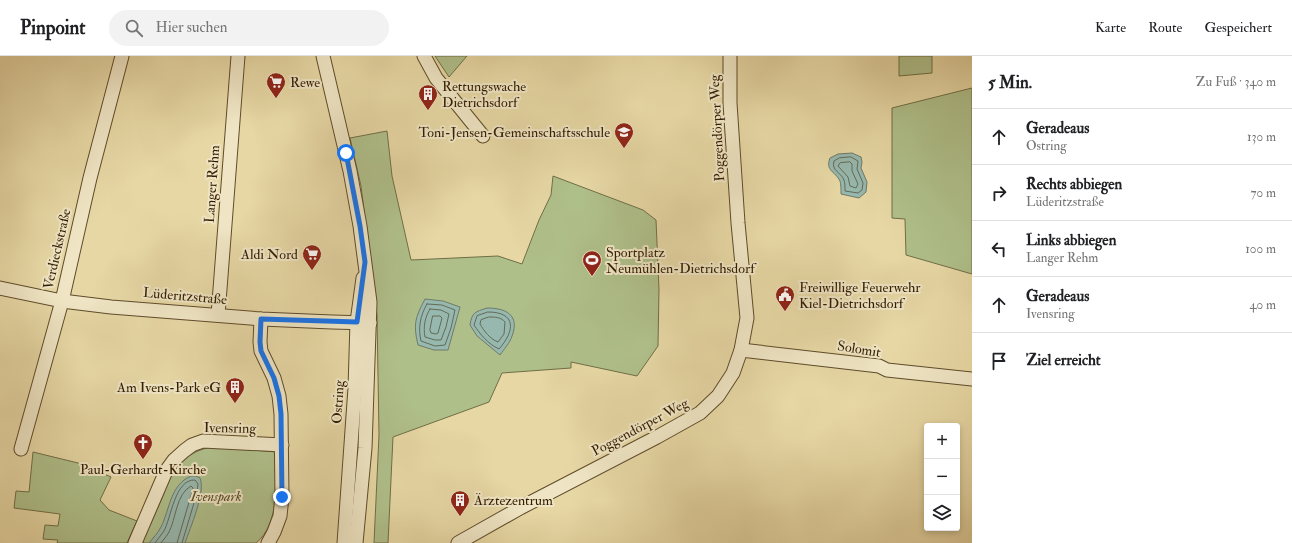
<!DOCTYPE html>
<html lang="de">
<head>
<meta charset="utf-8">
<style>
  :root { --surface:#fff; --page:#f2f2f2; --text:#202124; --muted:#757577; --line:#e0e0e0 }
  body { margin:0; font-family:"IM FELL Double Pica",serif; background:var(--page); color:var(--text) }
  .controls { position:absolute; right:12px; bottom:12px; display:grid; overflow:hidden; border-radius:4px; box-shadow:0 2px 6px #0003 }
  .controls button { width:36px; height:36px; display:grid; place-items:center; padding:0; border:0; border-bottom:1px solid var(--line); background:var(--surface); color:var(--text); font:20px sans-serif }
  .stop { position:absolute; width:12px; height:12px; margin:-9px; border:3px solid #1a73e8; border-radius:50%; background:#fff }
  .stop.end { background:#1a73e8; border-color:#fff; box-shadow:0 1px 4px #0008 }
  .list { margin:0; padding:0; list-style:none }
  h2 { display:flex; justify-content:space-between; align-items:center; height:52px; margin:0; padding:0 16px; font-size:17px }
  h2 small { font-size:13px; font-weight:400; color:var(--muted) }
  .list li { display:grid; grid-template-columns:26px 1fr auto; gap:12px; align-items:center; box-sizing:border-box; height:56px; padding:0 16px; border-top:1px solid var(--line) }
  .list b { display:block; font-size:15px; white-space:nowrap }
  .list p { margin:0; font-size:13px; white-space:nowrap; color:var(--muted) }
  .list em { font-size:13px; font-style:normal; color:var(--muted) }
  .icon { flex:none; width:22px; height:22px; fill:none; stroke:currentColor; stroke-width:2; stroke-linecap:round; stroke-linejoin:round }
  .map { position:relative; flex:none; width:972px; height:487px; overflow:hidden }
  header { display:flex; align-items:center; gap:24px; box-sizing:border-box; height:56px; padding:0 20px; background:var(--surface); border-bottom:1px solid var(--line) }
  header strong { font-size:19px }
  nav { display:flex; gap:22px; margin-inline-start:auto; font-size:14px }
  .search { width:280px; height:36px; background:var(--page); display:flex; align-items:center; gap:10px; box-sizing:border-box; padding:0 14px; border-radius:22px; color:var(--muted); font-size:15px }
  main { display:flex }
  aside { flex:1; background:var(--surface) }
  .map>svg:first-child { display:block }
  .green { fill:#afbf8a; stroke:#706e46 }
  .water { fill:#97b8ae; stroke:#6f7a69 }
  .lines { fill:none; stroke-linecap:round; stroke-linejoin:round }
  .shore { stroke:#646a58; stroke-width:1 }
  .minor-casing { stroke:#5f4b2a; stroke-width:15 }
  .minor { stroke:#efe5c4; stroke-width:13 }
  .route { stroke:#1a73e8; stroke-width:5 }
  .labels { text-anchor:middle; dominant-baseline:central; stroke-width:4; stroke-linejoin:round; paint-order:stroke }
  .poi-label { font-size:14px; fill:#321c01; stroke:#efe5c4; text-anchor:start }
  .street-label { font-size:14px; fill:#321c01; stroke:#efe5c4 }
  .park-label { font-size:14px; font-style:italic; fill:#584d2a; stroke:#efe5c4 }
</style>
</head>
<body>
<header>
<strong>Pinpoint</strong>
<div class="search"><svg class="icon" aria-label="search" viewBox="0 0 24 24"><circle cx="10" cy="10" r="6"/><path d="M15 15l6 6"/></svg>Hier suchen</div>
<nav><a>Karte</a><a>Route</a><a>Gespeichert</a></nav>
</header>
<main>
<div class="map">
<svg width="972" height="487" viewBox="0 0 972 487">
  <rect width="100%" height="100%" fill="#e6d7a4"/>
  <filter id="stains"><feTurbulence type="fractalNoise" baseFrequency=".005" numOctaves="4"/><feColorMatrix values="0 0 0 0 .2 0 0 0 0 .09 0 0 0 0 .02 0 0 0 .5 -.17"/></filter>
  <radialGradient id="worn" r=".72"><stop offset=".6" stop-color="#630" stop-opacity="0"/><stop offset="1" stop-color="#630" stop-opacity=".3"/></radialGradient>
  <g class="green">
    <path d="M435 0H467L449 21Z"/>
    <path d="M899 0H932V17L899 20Z"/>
    <path d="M972 32V218L906 199 905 163 892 162V52Z"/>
    <path d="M387 75 392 120 411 204 498 200 522 208 539 164 551 139 553 120 643 154 656 164 659 233 658 290 637 320 571 306V312L502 317 489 346 393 381 388 487H374L379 379 377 259 361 130 350 82Z"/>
    <path d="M214 391 277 396C276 424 280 468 256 487H142C149 472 155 457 162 442 166 431 170 420 177 411 185 400 200 392 214 391Z"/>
    <path d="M33 396 78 407 111 421 100 444 109 454 137 465 127 487H57L58 484 43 483 45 469 58 470 60 458 14 452 16 435 29 436Z"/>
  </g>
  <g class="water">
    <path d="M852 97 861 101 862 106 861 112 867 126 866 136 859 142 841 138C841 134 841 128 840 125 835 115 825 115 830 102L838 98Z"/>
    <path d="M425 243 443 245 460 251 448 294H434L418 289C413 268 415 262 425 243Z"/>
    <path d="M487 252C506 252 520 259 512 280 510 287 504 293 500 299L477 280 470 269C472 256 475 256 487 252Z"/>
    <path d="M191 420H196L200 422C206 436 190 472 185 487H149C153 482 158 477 161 471 170 453 170 429 191 420Z"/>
  </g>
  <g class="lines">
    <g class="shore">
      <path d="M851 101 858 105 857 113 863 127 862 134 858 137 845 135C845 131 845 127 844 124 841 116 831 115 834 105L839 102Z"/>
      <path d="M850 106 852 108V115L858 128 856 132 850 130 848 121 838 110 840 107Z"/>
      <path d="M427 248 442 249 455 254 451 272 445 289 435 290 421 285C418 272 420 260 427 248Z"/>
      <path d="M430 253 441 254 449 258 446 271 441 284H435L425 281C423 271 425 261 430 253Z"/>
      <path d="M488 256C517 256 515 275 499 293 488 288 480 278 474 269L477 260Z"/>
      <path d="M433 260H440L442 262 438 277 436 278 431 277 430 274Z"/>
      <path d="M489 261C495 261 501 261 505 266L504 278 498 286C490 283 484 275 480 268L481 264Z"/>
      <path d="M155 487C158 483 161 479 164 475 171 462 175 423 195 424L198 428 197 437 182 487"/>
      <path d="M161 487C163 484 167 480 169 476 176 463 176 438 191 430L193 432 192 436 177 487"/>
    </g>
    <defs>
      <g id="minor">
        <path d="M323 0 350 115 360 170 370 246 365 392 356 487"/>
        <path d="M424 0 436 22 483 80"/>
        <path d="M0 232 62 245 111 251 261 263 332 266 370 267"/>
        <path d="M218 259 238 0"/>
        <path d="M261 263 260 286 261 295 274 322 279 340 281 358 282 441 280 460 274 476 268 487"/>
        <path d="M741 294 879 310 887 314 972 323"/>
        <path d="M21 393 62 245 90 122 122 0"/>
        <path d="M135 487 166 415 174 404 184 395 192 389 203 385 282 389"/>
        <path d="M344 487 355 332 357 266 363 222"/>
        <path d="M458 487 520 452 657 381 700 357 718 340 733 317 741 294 747 262 738 167 730 47V0"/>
      </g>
    </defs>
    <use href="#minor" class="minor-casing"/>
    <use href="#minor" class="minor"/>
  </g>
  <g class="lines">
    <path class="route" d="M282 441 281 358 279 340 274 322 261 295 260 286 261 263 357 266 365 206 360 170 346 97"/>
  </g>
  <defs>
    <symbol id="supermarket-pin" viewBox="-11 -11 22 30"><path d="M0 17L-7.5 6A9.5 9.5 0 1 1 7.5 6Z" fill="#8f2418" stroke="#efe5c4"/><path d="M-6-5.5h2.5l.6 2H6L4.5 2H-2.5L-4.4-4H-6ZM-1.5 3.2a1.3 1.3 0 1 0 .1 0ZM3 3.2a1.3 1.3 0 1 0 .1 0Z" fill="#fff"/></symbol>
    <symbol id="building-pin" viewBox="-11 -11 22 30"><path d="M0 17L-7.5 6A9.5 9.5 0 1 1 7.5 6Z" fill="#8f2418" stroke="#efe5c4"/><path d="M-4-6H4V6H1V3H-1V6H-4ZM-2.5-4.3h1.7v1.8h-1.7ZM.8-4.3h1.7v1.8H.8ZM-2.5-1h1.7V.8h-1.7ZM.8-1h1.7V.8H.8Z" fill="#fff"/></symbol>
    <symbol id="school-pin" viewBox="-11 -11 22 30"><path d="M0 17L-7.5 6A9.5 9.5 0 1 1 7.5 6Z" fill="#8f2418" stroke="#efe5c4"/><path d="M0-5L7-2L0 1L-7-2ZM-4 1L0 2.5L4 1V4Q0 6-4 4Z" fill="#fff"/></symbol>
    <symbol id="stadium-pin" viewBox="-11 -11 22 30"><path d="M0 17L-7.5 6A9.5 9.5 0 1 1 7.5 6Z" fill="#8f2418" stroke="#efe5c4"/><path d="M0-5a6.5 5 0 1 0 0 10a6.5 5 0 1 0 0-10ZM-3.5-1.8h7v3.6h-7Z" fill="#fff"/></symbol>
    <symbol id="civic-pin" viewBox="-11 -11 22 30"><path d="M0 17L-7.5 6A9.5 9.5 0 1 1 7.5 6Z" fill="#8f2418" stroke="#efe5c4"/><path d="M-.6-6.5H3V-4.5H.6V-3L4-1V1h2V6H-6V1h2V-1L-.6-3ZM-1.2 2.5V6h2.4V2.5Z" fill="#fff"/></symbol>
    <symbol id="church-pin" viewBox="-11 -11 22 30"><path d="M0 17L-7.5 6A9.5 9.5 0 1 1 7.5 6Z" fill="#8f2418" stroke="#efe5c4"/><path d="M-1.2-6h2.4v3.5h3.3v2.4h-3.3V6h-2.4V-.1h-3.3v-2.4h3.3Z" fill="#fff"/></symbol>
  </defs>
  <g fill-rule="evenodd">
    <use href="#supermarket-pin" x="265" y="15" width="22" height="30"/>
    <use href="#building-pin" x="417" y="27" width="22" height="30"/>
    <use href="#school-pin" x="613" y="65" width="22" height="30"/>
    <use href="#supermarket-pin" x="301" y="187" width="22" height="30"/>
    <use href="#stadium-pin" x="581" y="193" width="22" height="30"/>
    <use href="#civic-pin" x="774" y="228" width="22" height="30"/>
    <use href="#building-pin" x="224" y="320" width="22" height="30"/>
    <use href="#church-pin" x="132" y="376" width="22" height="30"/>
    <use href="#building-pin" x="449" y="433" width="22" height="30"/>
  </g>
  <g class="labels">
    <g class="poi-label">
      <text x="290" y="26">Rewe</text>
      <text x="442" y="30">Rettungswache<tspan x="442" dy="16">Dietrichsdorf</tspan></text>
      <text x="610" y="76" text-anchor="end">Toni-Jensen-Gemeinschaftsschule</text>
      <text x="606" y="196">Sportplatz<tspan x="606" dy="16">Neumühlen-Dietrichsdorf</tspan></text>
      <text x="298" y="198" text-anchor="end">Aldi Nord</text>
      <text x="799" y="231">Freiwillige Feuerwehr<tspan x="799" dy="16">Kiel-Dietrichsdorf</tspan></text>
      <text x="221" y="331" text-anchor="end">Am Ivens-Park eG</text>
      <text x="143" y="413" text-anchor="middle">Paul-Gerhardt-Kirche</text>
      <text x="474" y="444">Ärztezentrum</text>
    </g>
    <g class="street-label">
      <text transform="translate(717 72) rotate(-93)">Poggendörper Weg</text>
      <text transform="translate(212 128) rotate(-86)">Langer Rehm</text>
      <text transform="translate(57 193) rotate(-77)">Verdieckstraße</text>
      <text transform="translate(185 240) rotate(5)">Lüderitzstraße</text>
      <text transform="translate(859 293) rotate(9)">Solomit</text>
      <text transform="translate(338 346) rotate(-87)">Ostring</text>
      <text transform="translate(640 371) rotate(-28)">Poggendörper Weg</text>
      <text transform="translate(230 372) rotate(1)">Ivensring</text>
    </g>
    <g class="park-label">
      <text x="216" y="440">Ivenspark</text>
    </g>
  </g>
  <rect width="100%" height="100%" filter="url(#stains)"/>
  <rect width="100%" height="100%" fill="url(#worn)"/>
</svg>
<div class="controls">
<button>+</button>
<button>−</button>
<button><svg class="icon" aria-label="layers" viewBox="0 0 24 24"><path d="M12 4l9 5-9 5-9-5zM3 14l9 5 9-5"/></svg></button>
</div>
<div class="stop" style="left:346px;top:97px"></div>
<div class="stop end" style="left:282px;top:441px"></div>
</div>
<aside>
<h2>5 Min.<small>Zu Fuß · 340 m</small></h2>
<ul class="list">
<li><svg class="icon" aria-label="ahead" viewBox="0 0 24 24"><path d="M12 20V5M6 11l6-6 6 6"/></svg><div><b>Geradeaus</b><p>Ostring</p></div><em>130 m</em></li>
<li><svg class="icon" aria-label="right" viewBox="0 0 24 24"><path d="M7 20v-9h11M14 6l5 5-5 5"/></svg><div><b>Rechts abbiegen</b><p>Lüderitzstraße</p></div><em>70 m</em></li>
<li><svg class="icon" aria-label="left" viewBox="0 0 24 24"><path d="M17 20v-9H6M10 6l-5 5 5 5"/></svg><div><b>Links abbiegen</b><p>Langer Rehm</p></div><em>100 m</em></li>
<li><svg class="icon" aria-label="ahead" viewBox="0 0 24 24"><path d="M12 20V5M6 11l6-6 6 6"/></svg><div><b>Geradeaus</b><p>Ivensring</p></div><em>40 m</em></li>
<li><svg class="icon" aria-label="arrive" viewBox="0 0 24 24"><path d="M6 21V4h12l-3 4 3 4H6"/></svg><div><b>Ziel erreicht</b></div></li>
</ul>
</aside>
</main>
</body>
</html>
